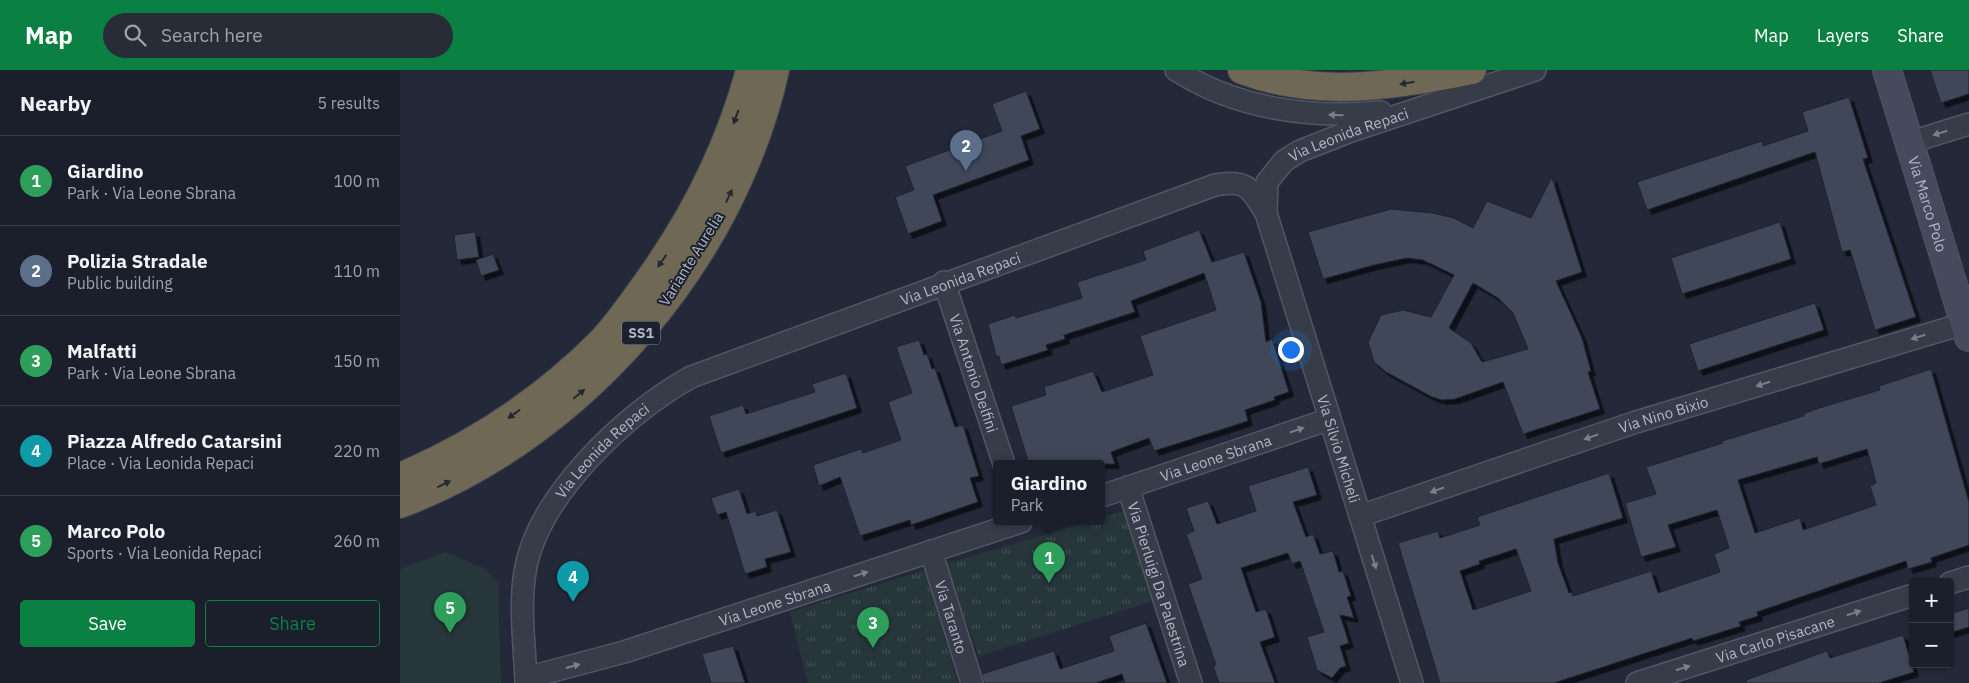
<!DOCTYPE html>
<html lang="en">
<head>
<meta charset="utf-8">
<style>
  :root { --surface:#1a1f2b; --page:#272c37; --text:#f1f3f6; --muted:#9fa2a9; --line:#383d47; --accent:#0b8043 }
  body { margin:0; font-family:"IBM Plex Sans",sans-serif; background:var(--page); color:var(--text) }
  .controls { position:absolute; right:15px; bottom:15px; display:grid; overflow:hidden; border-radius:5px; box-shadow:0 1px 4px #0004 }
  .controls button { width:45px; height:45px; display:grid; place-items:center; padding:0; border:0; border-bottom:1px solid var(--line); background:var(--surface); color:var(--text); font:25px sans-serif }
  .you { position:absolute; left:890px; top:279px; width:18px; height:18px; margin:-12px; border:4px solid #fff; border-radius:50%; background:#1a73e8; box-shadow:0 0 0 8px #1a73e833 }
  .badge { display:grid; place-items:center; width:32px; height:32px; border-radius:50%; background:var(--accent); color:#fff; font-size:16px; font-weight:700 }
  .pin { position:absolute; translate:-50% -41px; filter:drop-shadow(0 1px 2px #0008) }
  .pin::after { content:''; position:absolute; top:26px; width:18px; height:15px; background:inherit; clip-path:polygon(0 0,100% 0,50% 100%) }
  .popup { position:absolute; left:593px; top:390px; width:112px; height:65px; box-sizing:border-box; display:grid; place-content:center; border-radius:5px; background:var(--surface); filter:drop-shadow(0 1px 4px #0005); font-size:16px; white-space:nowrap; color:var(--muted) }
  .popup b { font-size:19px; color:var(--text) }
  .popup::after { content:''; position:absolute; left:50%; top:100%; margin-left:-10px; border:10px solid transparent; border-top-color:var(--surface) }
  .list { margin:0; padding:0; list-style:none }
  h2 { display:flex; justify-content:space-between; align-items:center; height:65px; margin:0; padding:0 20px; font-size:21px }
  h2 small { font-size:16px; font-weight:400; color:var(--muted) }
  .list li { display:grid; grid-template-columns:32px 1fr auto; gap:15px; align-items:center; box-sizing:border-box; height:90px; padding:0 20px; border-top:1px solid var(--line) }
  .list b { display:block; font-size:19px; white-space:nowrap }
  .list p { margin:0; font-size:16px; white-space:nowrap; color:var(--muted) }
  .list em { font-size:16px; font-style:normal; color:var(--muted) }
  .actions { display:flex; gap:10px; padding:15px 20px }
  .actions a { flex:1; padding:11px 0; border:1px solid var(--accent); border-radius:5px; text-align:center; font-size:18px; color:var(--accent) }
  .actions .main { background:var(--accent); color:#fff }
  .icon { flex:none; width:28px; height:28px; fill:none; stroke:currentColor; stroke-width:2; stroke-linecap:round; stroke-linejoin:round }
  .map { position:relative; flex:none; width:1569px; height:613px; overflow:hidden }
  header { display:flex; align-items:center; gap:30px; box-sizing:border-box; height:70px; padding:0 25px; background:var(--accent); color:#fff }
  header strong { font-size:24px }
  nav { display:flex; gap:28px; margin-inline-start:auto; font-size:18px }
  .search { width:350px; height:45px; background:var(--page); display:flex; align-items:center; gap:12px; box-sizing:border-box; padding:0 18px; border-radius:28px; color:var(--muted); font-size:19px }
  main { display:flex }
  aside { flex:1; background:var(--surface) }
  .map>svg:first-child { display:block }
  .park { fill:url(#park-tufts) }
  .pitch { fill:#26363b }
  .building { fill:#3f4758; stroke:#1e2330; fill-rule:evenodd; filter:url(#shadow) }
  .lines { fill:none; stroke-linecap:round; stroke-linejoin:round }
  .street-casing { stroke:#525664; stroke-width:24 }
  .secondary-casing { stroke:#525664; stroke-width:30 }
  .highway-casing { stroke:#3f4351; stroke-width:30 }
  .street { stroke:#373c49; stroke-width:21 }
  .secondary { stroke:#454a5c; stroke-width:28 }
  .highway { stroke:#6f6854; stroke-width:28 }
  .oneway { fill:#242832 }
  .oneway2 { fill:#7b7f8d }
  .labels { text-anchor:middle; dominant-baseline:central; stroke-width:4; stroke-linejoin:round; paint-order:stroke }
  .shield { fill:#1c212e; stroke:#858998; stroke-width:1 }
  .shield-label { font-size:14px; font-weight:bold; fill:#b2b6c5 }
  .street-label { font-size:15px; fill:#b2b6c5; stroke:#1c212e }
</style>
</head>
<body>
<header>
<strong>Map</strong>
<div class="search"><svg class="icon" aria-label="search" viewBox="0 0 24 24"><circle cx="10" cy="10" r="6"/><path d="M15 15l6 6"/></svg>Search here</div>
<nav><a>Map</a><a>Layers</a><a>Share</a></nav>
</header>
<main>
<aside>
<h2>Nearby<small>5 results</small></h2>
<ul class="list">
<li><span class="badge" style="background:#2e9e5b">1</span><div><b>Giardino</b><p>Park · Via Leone Sbrana</p></div><em>100 m</em></li>
<li><span class="badge" style="background:#5c6f8a">2</span><div><b>Polizia Stradale</b><p>Public building</p></div><em>110 m</em></li>
<li><span class="badge" style="background:#2e9e5b">3</span><div><b>Malfatti</b><p>Park · Via Leone Sbrana</p></div><em>150 m</em></li>
<li><span class="badge" style="background:#0f9aa8">4</span><div><b>Piazza Alfredo Catarsini</b><p>Place · Via Leonida Repaci</p></div><em>220 m</em></li>
<li><span class="badge" style="background:#2e9e5b">5</span><div><b>Marco Polo</b><p>Sports · Via Leonida Repaci</p></div><em>260 m</em></li>
</ul>
<div class="actions"><a class="main">Save</a><a>Share</a></div>
</aside>
<div class="map">
<svg width="1569" height="613" viewBox="0 0 1569 613">
  <defs>
    <pattern id="park-tufts" width="24" height="20" patternUnits="userSpaceOnUse" patternTransform="scale(1.25)"><rect width="24" height="20" fill="#26363b"/><path d="M3 7l-1-3M5 7V3M7 7l1-3M15 17l-1-3M17 17v-4M19 17l1-3" fill="none" stroke="#435156"/></pattern>
    <filter id="shadow"><feDropShadow dx="4.5" dy="4.5" stdDeviation="0" flood-color="#0009"/></filter>
  </defs>
  <rect width="100%" height="100%" fill="#232939"/>
  <g class="park">
    <path d="M726 440 752 531 579 586 545 494 688 452H702V448Z"/>
    <path d="M525 500 558 613H408L390 542Z"/>
  </g>
  <path class="pitch" d="M45 482 86 499 98 513 101 613H0V499Z"/>
  <g class="building">
    <path d="M1530 0H1569V24L1541 33Z"/>
    <path d="M626 21 640 59 621 66 629 90 533 125 542 151 508 164 495 127 514 120 505 96 602 61 592 34Z"/>
    <path d="M1449 27 1468 88 1463 89 1516 247 1475 260 1450 180 1442 182 1415 82 1247 140 1237 112 1362 71 1363 76 1408 61 1402 42Z"/>
    <path d="M1152 107 1182 202 1156 211 1182 268 1191 301 1188 302 1200 339 1123 364 1103 312 1055 329 1042 330 1032 327 986 302 974 292 968 272 981 245 1003 240 1031 247 1054 205 1023 190 1007 188 974 195 923 209 908 162 991 139 1033 143 1054 148 1073 158 1087 131 1131 148ZM1073 213 1098 228 1113 243 1128 279 1082 292 1071 273 1049 258Z"/>
    <path d="M1380 152 1391 189 1282 224 1271 188Z"/>
    <path d="M799 160 812 192 844 182 861 232 866 272 872 269 889 322 874 327 875 330 845 340 848 351 823 359 754 381 749 368 711 382 715 394H629L611 336 646 325 644 317 693 301 702 322 753 305 740 266 816 240 804 203 731 231 735 242 664 265 665 269 646 275 648 280 601 295 599 286H596L588 254 615 245 616 248 682 228 677 212 746 190 743 181Z"/>
    <path d="M75 162 79 187 57 190 54 165Z"/>
    <path d="M93 184 99 200 81 206 76 190Z"/>
    <path d="M1415 233 1424 260 1298 301 1289 274Z"/>
    <path d="M519 270 524 285 527 284 532 299 535 298 555 357 563 355 579 406 570 408 578 432 511 455 510 450 460 466 440 407 419 416 413 395 461 379 463 383 501 370 488 332 512 323 496 277Z"/>
    <path d="M1531 299 1569 432V475L1531 488 1532 492 1508 499 1506 491 1357 542 1358 546 1339 552 1341 556 1293 571 1292 568 1154 613H1040L998 473 1038 461 1040 468 1080 455 1077 447 1209 403 1223 448 1154 469 1158 493 1169 523 1172 522 1173 526 1251 501 1258 523 1320 502 1314 484 1329 478 1317 440 1268 455 1276 477 1241 487 1225 433 1256 424 1246 397 1323 373 1322 371 1404 346 1403 344 1419 338 1480 320 1479 316ZM1467 379 1476 413 1470 416 1476 435 1403 460 1400 448 1355 463 1338 410 1417 387 1419 394ZM1116 479 1131 521 1073 540 1060 501 1080 494 1079 491Z"/>
    <path d="M446 303 457 338 321 383 309 346 343 335 346 344 415 322 412 314Z"/>
    <path d="M908 397 917 425 893 432 906 467 913 464 920 484 933 481 939 502 943 501 951 526 947 527 954 548 940 545 949 573 940 576 946 596 940 598 932 608 917 600 907 567 924 562 900 491 892 494 888 483 841 498 856 542 866 539 875 567 860 572 875 613H819L813 596 816 595 788 514 802 509 786 464 794 461 786 438 808 431 817 454 856 441 848 416Z"/>
    <path d="M339 419 347 444 356 441 357 446 377 440 391 482 365 489 367 497 345 504 326 442 317 445 311 428Z"/>
    <path d="M1569 538V557L1550 563V544Z"/>
    <path d="M746 553 767 613H725L722 604 696 613H584L582 604 654 581 660 599 714 581 709 566Z"/>
    <path d="M1503 565 1514 602 1479 613H1347L1346 610 1427 581 1430 588Z"/>
    <path d="M333 576 345 613H311L302 584Z"/>
  </g>
  <g class="lines">
    <defs>
      <g id="street">
        <path d="M776 0C836 39 912 49 981 42"/>
        <path d="M1511 72 1569 54"/>
        <path id="s1" d="M866 143 867 112 884 91 900 81 951 61 1135 0"/>
        <path id="s2" d="M544 212 604 394"/>
        <path id="s3" d="M728 417 791 613"/>
        <path id="s4" d="M702 426 930 349"/>
        <path id="s5" d="M960 446 1236 352 1569 252"/>
        <path id="s6" d="M531 481 572 613"/>
        <path d="M1550 513 1569 507"/>
        <path id="s7" d="M126 608 224 582 621 452"/>
        <path id="s8" d="M126 613C125 576 119 539 125 502 137 426 226 343 291 307L815 115C847 109 850 118 866 143L1012 613"/>
        <path id="s9" d="M1237 613 1513 525"/>
      </g>
      <g id="secondary">
        <path id="s10" d="M1487 0 1569 267"/>
      </g>
      <g id="highway">
        <path d="M842 0C919 29 995 15 1072 0"/>
        <path d="M0 407C75 375 145 329 203 270 218 254 231 235 244 217 292 151 329 79 350 0"/>
        <path d="M0 434C182 365 333 190 375 0"/>
      </g>
    </defs>
    <use href="#street" class="street-casing"/>
    <use href="#secondary" class="secondary-casing"/>
    <use href="#highway" class="highway-casing"/>
    <use href="#street" class="street"/>
    <use href="#secondary" class="secondary"/>
    <use href="#highway" class="highway"/>
  </g>
  <defs><path id="oneway-solid" d="M-6-.8H1V-3.2L6.5 0L1 3.2V.8H-6Z" transform="scale(1.25)"/></defs>
  <g class="oneway">
    <use href="#oneway-solid" transform="translate(1007 13) rotate(170)"/>
    <use href="#oneway-solid" transform="translate(336 47) rotate(110)"/>
    <use href="#oneway-solid" transform="translate(329 126) rotate(-65)"/>
    <use href="#oneway-solid" transform="translate(262 191) rotate(125)"/>
    <use href="#oneway-solid" transform="translate(179 324) rotate(-40)"/>
    <use href="#oneway-solid" transform="translate(114 344) rotate(144)"/>
    <use href="#oneway-solid" transform="translate(44 414) rotate(-26)"/>
  </g>
  <g class="oneway2">
    <use href="#oneway-solid" transform="translate(936 45) rotate(-179)"/>
    <use href="#oneway-solid" transform="translate(1540 63) rotate(163)"/>
    <use href="#oneway-solid" transform="translate(1518 267) rotate(163)"/>
    <use href="#oneway-solid" transform="translate(1363 314) rotate(163)"/>
    <use href="#oneway-solid" transform="translate(897 360) rotate(-19)"/>
    <use href="#oneway-solid" transform="translate(1191 367) rotate(161)"/>
    <use href="#oneway-solid" transform="translate(1037 420) rotate(161)"/>
    <use href="#oneway-solid" transform="translate(974 492) rotate(73)"/>
    <use href="#oneway-solid" transform="translate(461 504) rotate(-18)"/>
    <use href="#oneway-solid" transform="translate(1454 543) rotate(-18)"/>
    <use href="#oneway-solid" transform="translate(173 596) rotate(-15)"/>
    <use href="#oneway-solid" transform="translate(1283 598) rotate(-18)"/>
  </g>
  <g class="labels">
    <rect class="shield" x="222" y="251.5" width="38" height="23" rx="4"/>
    <g class="shield-label">
      <text x="241" y="263">SS1</text>
    </g>
    <g class="street-label">
      <text stroke="none"><textPath href="#s1" startOffset="128">Via Leonida Repaci</textPath></text>
      <text stroke="none"><textPath href="#s10" startOffset="140">Via Marco Polo</textPath></text>
      <text transform="translate(291 189) rotate(-58)">Variante Aurelia</text>
      <text stroke="none"><textPath href="#s8" startOffset="661">Via Leonida Repaci</textPath></text>
      <text stroke="none"><textPath href="#s2" startOffset="96">Via Antonio Delfini</textPath></text>
      <text stroke="none"><textPath href="#s5" startOffset="320">Via Nino Bixio</textPath></text>
      <text stroke="none"><textPath href="#s8" startOffset="1244">Via Silvio Micheli</textPath></text>
      <text stroke="none"><textPath href="#s8" startOffset="258">Via Leonida Repaci</textPath></text>
      <text stroke="none"><textPath href="#s4" startOffset="120">Via Leone Sbrana</textPath></text>
      <text stroke="none"><textPath href="#s3" startOffset="102">Via Pierluigi Da Palestrina</textPath></text>
      <text stroke="none"><textPath href="#s7" startOffset="260">Via Leone Sbrana</textPath></text>
      <text stroke="none"><textPath href="#s6" startOffset="69">Via Taranto</textPath></text>
      <text stroke="none"><textPath href="#s9" startOffset="145">Via Carlo Pisacane</textPath></text>
    </g>
  </g>
</svg>
<div class="controls">
<button>+</button>
<button>−</button>
</div>
<div class="you"></div>
<div class="pin badge" style="left:649px;top:513px;background:#2e9e5b">1</div>
<div class="popup"><b>Giardino</b>Park</div>
<div class="pin badge" style="left:566px;top:101px;background:#5c6f8a">2</div>
<div class="pin badge" style="left:473px;top:578px;background:#2e9e5b">3</div>
<div class="pin badge" style="left:173px;top:532px;background:#0f9aa8">4</div>
<div class="pin badge" style="left:50px;top:563px;background:#2e9e5b">5</div>
</div>
</main>
</body>
</html>
